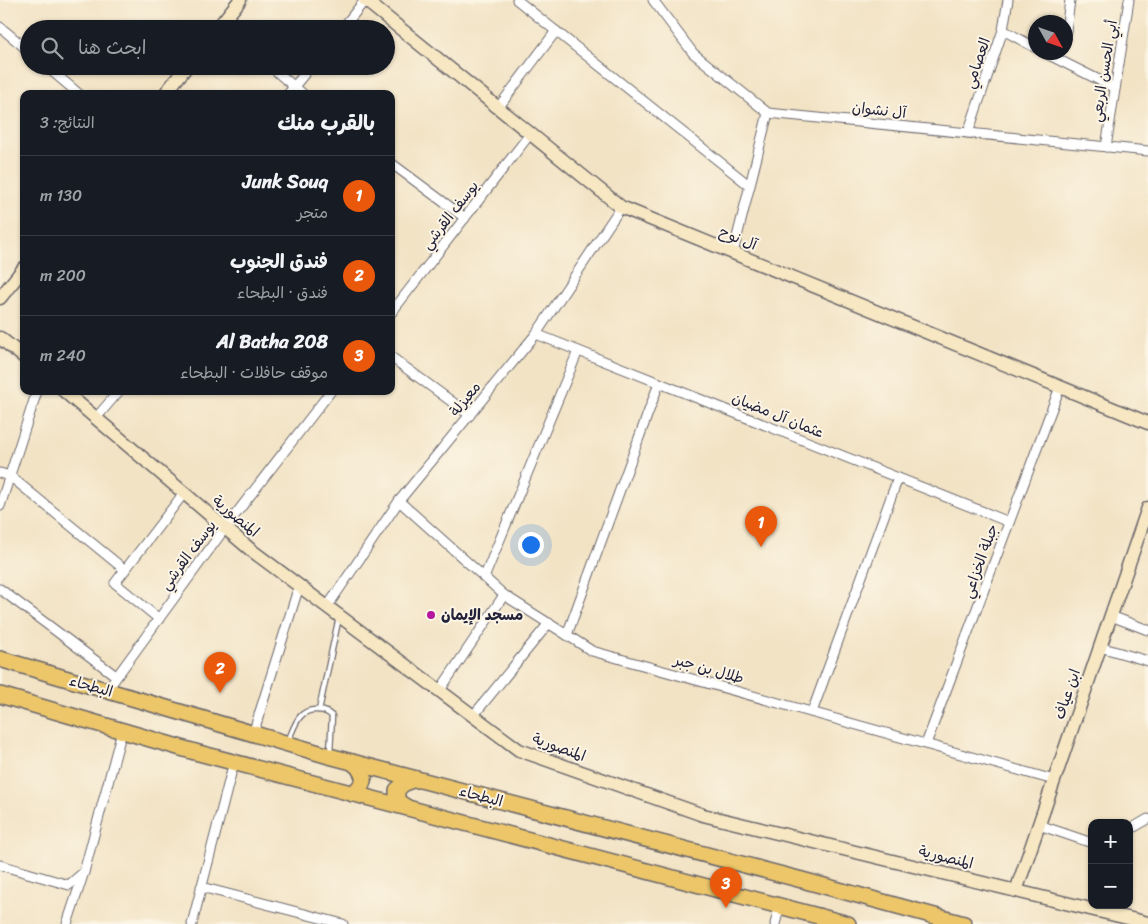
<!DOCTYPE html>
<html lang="ar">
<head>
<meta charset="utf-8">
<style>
  :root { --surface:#171b24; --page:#20242c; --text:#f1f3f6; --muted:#9ea1a6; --line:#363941; --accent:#ea580c }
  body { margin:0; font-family:Sriracha,"Playpen Sans Arabic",sans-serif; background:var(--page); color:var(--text); direction:rtl }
  .controls { position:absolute; right:15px; bottom:15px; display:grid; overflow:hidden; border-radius:10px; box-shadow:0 1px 4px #0004 }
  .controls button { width:45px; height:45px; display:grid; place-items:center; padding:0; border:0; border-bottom:1px solid var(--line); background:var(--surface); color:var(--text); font:25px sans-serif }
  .compass { position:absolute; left:1028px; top:15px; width:45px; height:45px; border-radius:50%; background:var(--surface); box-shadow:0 1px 4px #0004; rotate:130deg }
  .you { position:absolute; left:530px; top:544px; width:18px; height:18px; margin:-12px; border:4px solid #fff; border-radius:50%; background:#1a73e8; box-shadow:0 0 0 8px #1a73e833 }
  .badge { display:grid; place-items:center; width:32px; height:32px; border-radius:50%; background:var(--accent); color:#fff; font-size:16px; font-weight:700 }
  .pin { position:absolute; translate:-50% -41px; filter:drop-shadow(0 1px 2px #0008) }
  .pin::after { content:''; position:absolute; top:26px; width:18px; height:15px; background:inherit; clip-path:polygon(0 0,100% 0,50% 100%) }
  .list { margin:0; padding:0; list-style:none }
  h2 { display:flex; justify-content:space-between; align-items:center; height:65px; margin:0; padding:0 20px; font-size:21px }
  h2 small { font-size:16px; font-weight:400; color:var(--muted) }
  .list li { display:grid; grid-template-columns:32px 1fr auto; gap:15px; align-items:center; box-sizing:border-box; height:80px; padding:0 20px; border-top:1px solid var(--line) }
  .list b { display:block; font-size:19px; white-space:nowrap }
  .list p { margin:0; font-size:16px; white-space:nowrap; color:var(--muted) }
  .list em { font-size:16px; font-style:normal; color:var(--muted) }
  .icon { flex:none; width:28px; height:28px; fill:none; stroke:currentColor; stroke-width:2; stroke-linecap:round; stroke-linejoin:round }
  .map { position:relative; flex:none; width:1148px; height:924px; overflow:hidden; direction:ltr }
  .search { position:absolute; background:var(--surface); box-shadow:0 1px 4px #0004; left:20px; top:20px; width:375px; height:55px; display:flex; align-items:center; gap:12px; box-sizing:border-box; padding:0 18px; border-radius:28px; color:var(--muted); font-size:19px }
  .panel { position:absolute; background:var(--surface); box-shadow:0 1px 4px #0004; left:20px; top:90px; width:375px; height:305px; border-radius:10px; direction:rtl }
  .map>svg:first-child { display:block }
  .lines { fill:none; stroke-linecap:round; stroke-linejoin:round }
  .lane-casing { stroke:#6b666b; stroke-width:7 }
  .street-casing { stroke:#6b666b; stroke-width:11 }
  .secondary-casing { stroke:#6b666b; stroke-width:15 }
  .primary-casing { stroke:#6b666b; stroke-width:18 }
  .lane { stroke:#fff; stroke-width:4.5 }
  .street { stroke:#fff; stroke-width:9 }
  .secondary { stroke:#f7e8c3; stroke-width:12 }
  .primary { stroke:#ecc669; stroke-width:15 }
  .poi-dot { fill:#b5179e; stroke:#fcf5e5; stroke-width:2 }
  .labels { text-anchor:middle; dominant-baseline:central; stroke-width:4; stroke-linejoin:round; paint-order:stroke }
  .street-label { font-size:15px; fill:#22223b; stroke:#fcf5e5 }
  .poi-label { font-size:15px; font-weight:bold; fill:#22223b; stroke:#fcf5e5; text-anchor:start }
</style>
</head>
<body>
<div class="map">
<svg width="1148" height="924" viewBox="0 0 1148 924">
  <rect width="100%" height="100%" fill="#fcf5e5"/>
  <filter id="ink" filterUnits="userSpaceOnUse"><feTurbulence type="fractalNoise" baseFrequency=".02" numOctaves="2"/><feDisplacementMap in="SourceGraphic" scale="10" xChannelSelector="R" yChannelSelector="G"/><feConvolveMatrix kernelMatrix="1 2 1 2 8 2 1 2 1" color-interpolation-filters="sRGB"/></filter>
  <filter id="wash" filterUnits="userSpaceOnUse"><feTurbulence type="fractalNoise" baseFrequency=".0096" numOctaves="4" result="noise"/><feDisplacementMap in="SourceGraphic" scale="20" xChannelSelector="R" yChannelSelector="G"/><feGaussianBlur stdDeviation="1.12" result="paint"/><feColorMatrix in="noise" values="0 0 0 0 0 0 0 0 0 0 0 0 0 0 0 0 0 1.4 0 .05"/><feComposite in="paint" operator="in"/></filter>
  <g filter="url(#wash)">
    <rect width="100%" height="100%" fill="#f2e3c5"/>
  </g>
  <g filter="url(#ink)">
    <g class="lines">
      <defs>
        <g id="lane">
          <path d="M319 710 339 617"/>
          <path d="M288 741C295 726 298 709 317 710 323 710 328 712 332 716L330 752"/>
        </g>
        <g id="street">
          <path d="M517 0 750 186"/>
          <path d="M653 0 693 53 768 113 1148 151"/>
          <path d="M0 27 29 51"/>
          <path d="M342 29 365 0"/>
          <path d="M1003 30 1036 48"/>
          <path d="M1066 31 1070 0"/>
          <path d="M1043 52 1115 88"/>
          <path d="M46 66 79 94"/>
          <path d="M270 66 303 94"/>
          <path d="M288 94 311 66"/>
          <path d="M498 108 556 31"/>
          <path d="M968 133 1003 30 1008 0"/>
          <path d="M1106 147 1129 0"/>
          <path d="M391 163 465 218"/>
          <path d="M733 253 768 113"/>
          <path d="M391 313 530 134"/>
          <path d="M536 334 1009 522"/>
          <path d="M391 357 470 415"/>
          <path d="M96 418 119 391"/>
          <path d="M0 473 10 476 125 570"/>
          <path d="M399 501 504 595 592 651 1054 780"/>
          <path d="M0 506 37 391"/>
          <path d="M484 578 578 351"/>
          <path d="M0 589 116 676"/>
          <path d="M327 607 399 501 536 334 621 207"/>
          <path d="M1111 616 1148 630"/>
          <path d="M159 619 115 583 184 493"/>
          <path d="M567 635 659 383"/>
          <path d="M1100 647 1148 661"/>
          <path d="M107 690 225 528 331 391"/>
          <path d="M440 690 504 595"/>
          <path d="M812 712 898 478"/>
          <path d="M473 716 549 623"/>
          <path d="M253 734 299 586"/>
          <path d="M926 744 1060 387"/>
          <path d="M1039 825 1092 843"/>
          <path d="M1129 830 1148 819"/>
          <path d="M0 865 69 885 84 872 122 731"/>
          <path d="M201 887 343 924"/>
          <path d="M67 924 84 872"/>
          <path d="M192 924 234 762"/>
          <path d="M775 924 780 905"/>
        </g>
        <g id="secondary">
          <path d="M365 0 621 207 1148 423"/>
          <path d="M217 29 240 0"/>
          <path d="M165 94 187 66"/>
          <path d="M0 298 24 268"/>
          <path d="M0 338 24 357"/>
          <path d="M64 391 251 550 519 750 703 815 1148 923"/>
          <path d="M1016 891 1148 508"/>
        </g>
        <g id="primary">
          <path d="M0 659 329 756 802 880 964 924"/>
          <path d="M0 695 195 752 848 924"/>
          <path d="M352 762 358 767 364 777 362 784 353 794"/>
          <path d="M408 808 397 801V790C403 783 410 779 419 780"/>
        </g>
      </defs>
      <use href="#lane" class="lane-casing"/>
      <use href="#street" class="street-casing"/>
      <use href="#secondary" class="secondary-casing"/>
      <use href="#primary" class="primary-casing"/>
      <use href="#lane" class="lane"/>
      <use href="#street" class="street"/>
      <use href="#secondary" class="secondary"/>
      <use href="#primary" class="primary"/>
    </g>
  </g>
  <circle class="poi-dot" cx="431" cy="615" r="5"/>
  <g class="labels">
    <g class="street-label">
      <text transform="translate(977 63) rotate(-71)">العصامي</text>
      <text transform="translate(1104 71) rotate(-81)">أبي الحسن الربعي</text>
      <text transform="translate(879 110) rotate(6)">آل نشوان</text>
      <text transform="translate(450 215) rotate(-52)">يوسف القرشي</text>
      <text transform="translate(738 238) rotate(22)">آل نوح</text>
      <text transform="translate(465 399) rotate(-51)">معيزلة</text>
      <text transform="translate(778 415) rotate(22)">عثمان آل مضيان</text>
      <text transform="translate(236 516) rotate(40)">المنصورية</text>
      <text transform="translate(188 555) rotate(-53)">يوسف القرشي</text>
      <text transform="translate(980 561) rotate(-70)">جبلة الخزاعي</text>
      <text transform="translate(709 669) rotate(16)">طلال بن جبر</text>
      <text transform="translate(91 686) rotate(16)">البطحاء</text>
      <text transform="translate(1067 694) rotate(-71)">ابن عياف</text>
      <text transform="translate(559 747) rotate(20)">المنصورية</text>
      <text transform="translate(481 796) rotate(15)">البطحاء</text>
      <text transform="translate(946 857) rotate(14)">المنصورية</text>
    </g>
    <g class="poi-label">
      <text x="441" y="615">مسجد الإيمان</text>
    </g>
  </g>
</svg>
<div class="controls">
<button>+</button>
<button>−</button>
</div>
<svg class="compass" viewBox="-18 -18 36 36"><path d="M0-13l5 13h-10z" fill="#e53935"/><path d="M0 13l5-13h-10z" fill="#9ea1a6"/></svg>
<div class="you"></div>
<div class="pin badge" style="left:761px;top:547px">1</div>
<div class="pin badge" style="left:220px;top:693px">2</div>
<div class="pin badge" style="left:726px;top:908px">3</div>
<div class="search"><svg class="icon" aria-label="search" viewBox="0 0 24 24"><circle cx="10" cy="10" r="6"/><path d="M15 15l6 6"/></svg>ابحث هنا</div>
<section class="panel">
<h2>بالقرب منك<small>النتائج: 3</small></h2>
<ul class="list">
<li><span class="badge">1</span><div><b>Junk Souq</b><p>متجر</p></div><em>130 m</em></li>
<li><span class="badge">2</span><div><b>فندق الجنوب</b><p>فندق · البطحاء</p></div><em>200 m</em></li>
<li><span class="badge">3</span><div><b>Al Batha 208</b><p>موقف حافلات · البطحاء</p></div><em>240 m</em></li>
</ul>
</section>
</div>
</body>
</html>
